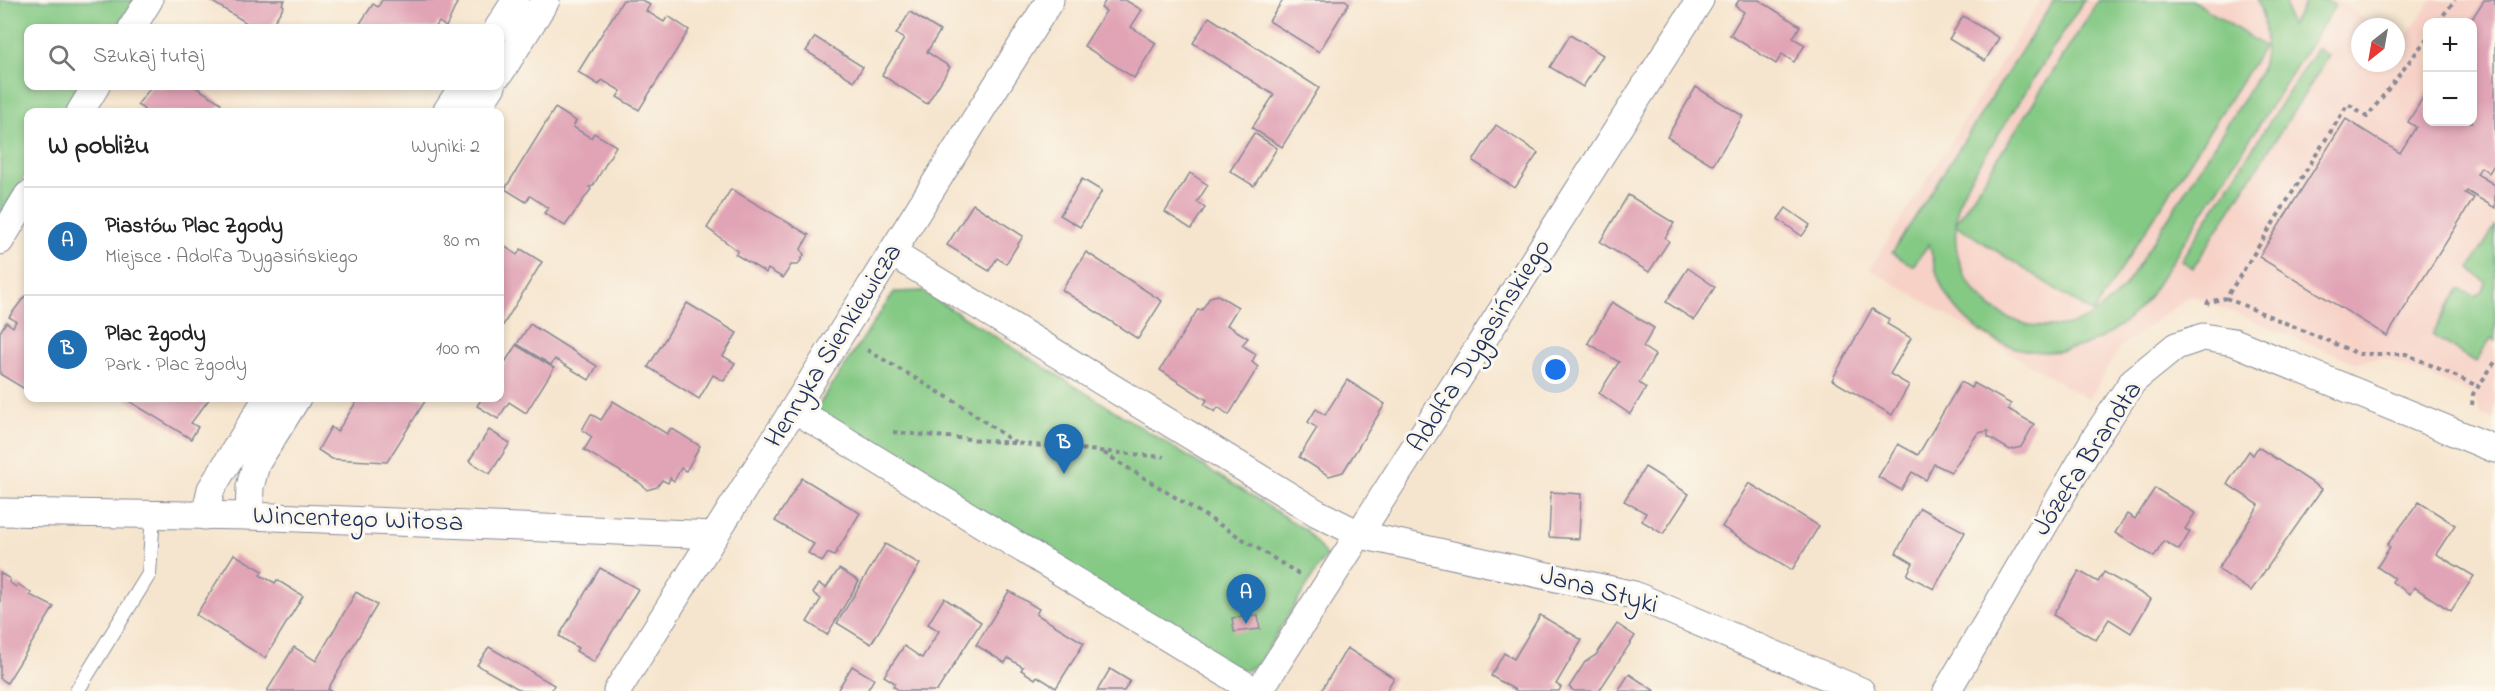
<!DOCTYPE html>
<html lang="pl">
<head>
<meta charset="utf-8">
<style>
  :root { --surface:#fff; --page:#f6f6f6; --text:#222; --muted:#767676; --line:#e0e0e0; --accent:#1f6fb2 }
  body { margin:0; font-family:"Indie Flower",sans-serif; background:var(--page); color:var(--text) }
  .controls { position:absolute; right:18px; top:18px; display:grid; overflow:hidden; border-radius:12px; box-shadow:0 3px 9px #0003 }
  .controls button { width:54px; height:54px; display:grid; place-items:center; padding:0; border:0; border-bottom:2px solid var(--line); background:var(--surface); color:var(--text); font:30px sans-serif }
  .compass { position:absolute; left:2351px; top:18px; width:54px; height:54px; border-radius:50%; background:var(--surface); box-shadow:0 3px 9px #0003; rotate:211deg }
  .you { position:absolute; left:1556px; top:370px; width:21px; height:21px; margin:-15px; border:4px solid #fff; border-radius:50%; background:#1a73e8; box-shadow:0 0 0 9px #1a73e833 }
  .badge { display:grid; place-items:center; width:39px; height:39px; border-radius:50%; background:var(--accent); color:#fff; font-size:20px; font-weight:700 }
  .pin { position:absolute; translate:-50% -50px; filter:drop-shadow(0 2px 3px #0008) }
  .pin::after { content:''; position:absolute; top:32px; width:21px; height:18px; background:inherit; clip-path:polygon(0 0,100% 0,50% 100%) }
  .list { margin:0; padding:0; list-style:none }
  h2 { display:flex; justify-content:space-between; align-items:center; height:78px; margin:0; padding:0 24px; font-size:26px }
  h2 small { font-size:20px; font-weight:400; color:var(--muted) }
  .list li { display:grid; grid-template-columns:39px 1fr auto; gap:18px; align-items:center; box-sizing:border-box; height:108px; padding:0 24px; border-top:2px solid var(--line) }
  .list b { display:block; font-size:22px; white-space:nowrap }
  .list p { margin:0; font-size:20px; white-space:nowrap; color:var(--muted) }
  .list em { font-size:20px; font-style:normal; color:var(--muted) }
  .icon { flex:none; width:33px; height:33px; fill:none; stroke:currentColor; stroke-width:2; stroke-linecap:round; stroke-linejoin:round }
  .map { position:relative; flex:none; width:2495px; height:691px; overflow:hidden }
  .search { position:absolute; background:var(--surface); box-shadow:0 3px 9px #0003; left:24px; top:24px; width:480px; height:66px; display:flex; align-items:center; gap:15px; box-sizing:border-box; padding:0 21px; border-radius:12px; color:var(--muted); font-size:22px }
  .panel { position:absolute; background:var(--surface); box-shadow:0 3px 9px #0003; left:24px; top:108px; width:480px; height:294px; border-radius:12px }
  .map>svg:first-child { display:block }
  .built { fill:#f7d1c6; fill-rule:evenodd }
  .green { fill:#84c984; stroke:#507c71; stroke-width:1.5 }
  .building { fill:#e1a4b6 }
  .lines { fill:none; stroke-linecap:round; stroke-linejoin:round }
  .lane-casing { stroke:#888a96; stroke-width:16 }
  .street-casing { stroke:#888a96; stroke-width:29 }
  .path { stroke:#888a96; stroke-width:4; stroke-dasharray:4.5 4.5; stroke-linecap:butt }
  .lane { stroke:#fff; stroke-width:14 }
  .street { stroke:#fff; stroke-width:27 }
  .labels { text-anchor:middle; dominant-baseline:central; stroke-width:6; stroke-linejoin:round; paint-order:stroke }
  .street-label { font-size:27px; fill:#1b2f5e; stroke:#fbf7ec }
</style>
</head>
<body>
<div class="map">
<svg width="2495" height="691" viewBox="0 0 2495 691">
  <rect width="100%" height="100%" fill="#fbf7ec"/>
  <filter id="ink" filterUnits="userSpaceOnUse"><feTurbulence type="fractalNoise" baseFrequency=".0167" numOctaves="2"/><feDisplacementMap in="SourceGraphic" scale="12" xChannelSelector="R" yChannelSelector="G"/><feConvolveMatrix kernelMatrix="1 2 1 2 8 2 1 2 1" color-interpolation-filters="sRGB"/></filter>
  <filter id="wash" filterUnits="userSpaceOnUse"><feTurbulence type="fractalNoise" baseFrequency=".008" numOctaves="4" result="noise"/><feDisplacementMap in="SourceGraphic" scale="24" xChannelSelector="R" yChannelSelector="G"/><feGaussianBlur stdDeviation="1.35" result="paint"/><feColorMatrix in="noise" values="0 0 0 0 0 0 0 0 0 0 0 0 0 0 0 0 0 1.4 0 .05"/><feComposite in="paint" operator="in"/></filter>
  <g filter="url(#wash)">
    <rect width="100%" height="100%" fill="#f6e5ce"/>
    <path class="built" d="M2041 0H2338L2377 27H2360V63H2396V40L2401 43 2432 0H2495V420L2482 415 2473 394 2381 357 2356 363 2191 295 2120 347 2089 400 1870 269ZM2428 22H2472V122H2428Z"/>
    <g class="green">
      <path d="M0 0H134L116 28H28V86H81L64 112H28V170L0 216Z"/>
      <path d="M2054 0H2084L1968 182 1958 204 1956 223 2099 0H2192L2264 46 2093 313 1956 225C1950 286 2002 334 2063 326 2088 323 2107 305 2124 288L2261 71C2268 47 2267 23 2257 0H2285L2290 26 2307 0H2326L2335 6 2147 300C2091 368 1998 372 1947 296 1937 281 1934 261 1929 244L1913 266 1892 253Z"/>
      <path d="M2317 48 2329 56 2193 268 2181 260Z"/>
      <path d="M2495 226V341L2491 338 2476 362 2432 335 2459 289 2475 296 2482 292 2485 282 2470 268Z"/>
      <path d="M922 291 1306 530 1326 555 1259 663 1247 670 1233 669 818 419V406L894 292Z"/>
    </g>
    <g id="blocks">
      <g class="building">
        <path d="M209 0H285L282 4 284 6 270 28H255Z"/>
        <path d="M382 0H452L457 3 446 27 439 22 435 28H357L373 4 378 7Z"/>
        <path d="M623 0H642L650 5 646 11 664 22 668 16 689 30 639 110 617 97 621 91 602 80 599 85 578 72Z"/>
        <path d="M1106 0H1125L1142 10 1131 27 1156 43 1134 78 1084 46 1106 11 1101 8Z"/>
        <path d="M1283 0H1345L1349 3 1319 52 1269 21Z"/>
        <path d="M1739 0H1759L1800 26 1793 38 1805 45 1794 62 1782 54 1776 64 1730 35 1744 12 1735 6Z"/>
        <path d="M2484 0H2495V163L2489 173 2481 167 2477 174 2495 185V208L2467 191 2465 193 2474 198 2387 336 2259 257 2346 119 2400 153 2416 127 2408 122 2427 91V122H2472V22H2470Z"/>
        <path d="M910 12 940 31 927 52 950 67 927 104 882 75 904 39 896 34Z"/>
        <path d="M1963 16 1999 38 1985 61 1949 39Z"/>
        <path d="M1209 17 1319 88 1282 147 1252 128 1274 95 1193 43Z"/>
        <path d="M1570 35 1603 55 1583 87 1550 67Z"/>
        <path d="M815 37 863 67 854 81 806 51Z"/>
        <path d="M152 86 160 88 162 86H194L221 103 215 112H142L144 109 137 105Z"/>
        <path d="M1696 87 1743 116 1713 165 1667 137Z"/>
        <path d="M555 108 576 121 573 127 591 138 594 133 616 146 593 186 589 187 591 189 565 226 544 213 548 208 530 196 526 202 505 189Z"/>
        <path d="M1496 125 1538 153 1515 188 1473 161Z"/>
        <path d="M1254 133 1277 148 1254 186 1230 171Z"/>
        <path d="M1190 173 1208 185 1197 202 1205 208 1191 229 1165 212Z"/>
        <path d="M1082 179 1102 191 1080 227 1060 215Z"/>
        <path d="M731 189 809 235 801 249 804 255 798 265H791L783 278 768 269 766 273 735 254 738 251 707 228Z"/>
        <path d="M1628 195 1674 223 1665 238 1669 241 1649 272 1600 242Z"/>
        <path d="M973 204 1023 236 1006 264 997 258 989 271 947 245Z"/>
        <path d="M1786 208 1810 225 1802 236 1778 219Z"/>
        <path d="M500 243 517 255 521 249 542 262 500 330Z"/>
        <path d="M1086 252 1162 301 1138 339 1062 290Z"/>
        <path d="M1688 268 1715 287 1694 320 1666 302Z"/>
        <path d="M1218 295 1238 307 1227 325 1248 338 1242 345 1256 354 1252 362 1258 367 1229 415 1218 407 1215 412 1204 405 1207 400 1160 370 1198 309 1202 310 1210 297Z"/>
        <path d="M25 296 28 298V391L0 374V332L6 322 13 327 16 321 9 317Z"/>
        <path d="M1612 302 1654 328 1643 347 1655 355 1639 383 1646 388 1630 414 1599 393 1619 362 1588 343Z"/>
        <path d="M687 303 737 333 723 356 735 363 724 381 713 375 699 399 648 367Z"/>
        <path d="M1872 309 1889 319 1887 324 1911 338 1890 374 1909 385 1892 415 1832 380Z"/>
        <path d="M530 324 597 366 589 380 555 359 551 365 517 344Z"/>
        <path d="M516 345 554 368 526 413 509 402 498 419 477 406 482 398H500V370Z"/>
        <path d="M1347 380 1385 404 1343 472 1329 476 1299 457 1317 428 1308 422 1316 409 1325 415Z"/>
        <path d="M1961 382 1971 388 1974 383 2011 404 2008 409 2034 424 2021 447 2010 450 1988 437V431L1978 433 1951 472 1934 464 1926 480 1912 472 1901 490 1878 477 1898 444 1918 455Z"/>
        <path d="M124 398H210L191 423 198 427 191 439Z"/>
        <path d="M351 398H427L387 462 332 459 318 450 331 427 337 432 357 401Z"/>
        <path d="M613 401 667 434 671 428 700 446 686 471 681 468 674 481 670 478 668 483 662 480 657 487 647 490 640 483 584 450 592 437 582 430 591 414 601 420Z"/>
        <path d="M489 430 510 443 490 474 469 461Z"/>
        <path d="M2258 447 2322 489 2251 591 2218 569 2259 505 2227 484 2249 451 2253 455Z"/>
        <path d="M1645 467 1689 494 1663 534 1642 521 1646 513 1624 501Z"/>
        <path d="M802 478 860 513 834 556 828 553 822 562 808 553 814 544 775 521Z"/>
        <path d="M1749 483 1819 526 1792 570 1722 527Z"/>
        <path d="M2155 488 2195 513 2185 529 2190 532 2179 550 2164 541 2154 557 2115 533 2127 514 2135 519Z"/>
        <path d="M1551 492 1581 494 1579 539 1549 537Z"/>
        <path d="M2419 502 2455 525 2436 554 2474 576 2451 611 2414 587 2410 594 2392 582 2394 578 2377 567 2390 547 2387 545Z"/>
        <path d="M1920 508 1965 532 1934 589 1907 575 1913 563 1896 553Z"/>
        <path d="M885 544 920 564 871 644 837 623Z"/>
        <path d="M234 554 263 571 260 575 275 583 277 580 303 596 265 658 196 615Z"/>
        <path d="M600 568 638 589 594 662 576 651 578 648 559 636Z"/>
        <path d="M839 569 859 581 827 635 807 622 821 599 813 593 819 584 826 588Z"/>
        <path d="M2079 571 2098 582 2104 572 2151 599 2131 633 2109 619 2096 640 2053 615Z"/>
        <path d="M0 573 10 579 9 582 16 587 18 584 31 593 30 595 54 607 7 683 0 678Z"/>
        <path d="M1009 591 1039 609 1036 614 1084 643 1056 688 1037 676 1035 679 1021 670 1023 667 1008 658 1005 663 976 645Z"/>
        <path d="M356 592 377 605 328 689 332 691H267L294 647 316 661Z"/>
        <path d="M944 598 981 622 937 691H900L893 686 895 683 884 676 904 646 922 658 939 631 928 624Z"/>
        <path d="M1258 615 1260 629 1234 632 1232 618Z"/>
        <path d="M1540 615 1582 640 1556 684 1561 687 1559 691H1517L1491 676 1504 653 1514 659Z"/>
        <path d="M1617 624 1635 636 1599 691H1574L1569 687 1585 662 1596 655Z"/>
        <path d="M489 647 554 685 551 691H522L477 665Z"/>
        <path d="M1347 648 1394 678 1386 691H1321Z"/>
        <path d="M852 666 874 679 867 691H837Z"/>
        <path d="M1110 669 1130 681 1124 691H1097Z"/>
        <path d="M1629 674 1655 691H1618Z"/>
      </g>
    </g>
  </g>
  <g filter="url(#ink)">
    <use href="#blocks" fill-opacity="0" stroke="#888a96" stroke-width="1.5"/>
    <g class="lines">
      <defs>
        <path id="lane" d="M77 691 149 574 153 515"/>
        <g id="street">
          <path d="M132 28 149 0"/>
          <path d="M498 28 516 0"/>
          <path d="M500 73 546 0"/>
          <path d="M80 112 96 86"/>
          <path d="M446 112 463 86"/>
          <path d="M475 112 492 86"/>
          <path d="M0 241 28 195"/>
          <path d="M892 253 1317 513 1361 535 1634 595 1861 691"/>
          <path d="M794 409 1255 691"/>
          <path d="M0 512 249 516 715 535"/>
          <path d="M205 516 211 489 267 398"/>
          <path d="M249 516 250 487 256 464 297 398"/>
          <path d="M617 691 1050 0"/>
          <path d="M1259 691 1700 0"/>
          <path d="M1947 691 2095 438 2133 381 2176 346 2203 337 2234 342 2495 449"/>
        </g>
      </defs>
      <use href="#lane" class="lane-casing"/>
      <use href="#street" class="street-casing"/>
      <g class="path">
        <path d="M2438 22 2455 0"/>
        <path d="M2226 298 2359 354H2406L2480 387"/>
        <path d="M2207 305 2208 302 2226 298 2348 104 2367 117 2428 37"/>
        <path d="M867 350 961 405 1015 443"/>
        <path d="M2472 405 2473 394 2495 362"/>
        <path d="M893 432 1164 457"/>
        <path d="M1104 453 1299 574"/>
      </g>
      <use href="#lane" class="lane"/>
      <use href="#street" class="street"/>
    </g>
  </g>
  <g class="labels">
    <g class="street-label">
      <text transform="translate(834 346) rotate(-58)">Henryka Sienkiewicza</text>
      <text transform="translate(1480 346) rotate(-58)">Adolfa Dygasińskiego</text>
      <text transform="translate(2088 459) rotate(-57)">Józefa Brandta</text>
      <text transform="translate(358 520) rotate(2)">Wincentego Witosa</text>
      <text transform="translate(1599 591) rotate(15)">Jana Styki</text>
    </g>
  </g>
</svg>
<div class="controls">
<button>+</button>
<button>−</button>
</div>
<svg class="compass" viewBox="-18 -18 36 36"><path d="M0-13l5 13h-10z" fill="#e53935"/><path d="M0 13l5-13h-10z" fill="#767676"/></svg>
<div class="you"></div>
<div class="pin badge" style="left:1246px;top:624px">A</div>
<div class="pin badge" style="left:1064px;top:474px">B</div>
<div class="search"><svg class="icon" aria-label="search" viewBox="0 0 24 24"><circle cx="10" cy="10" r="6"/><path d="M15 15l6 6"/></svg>Szukaj tutaj</div>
<section class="panel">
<h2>W pobliżu<small>Wyniki: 2</small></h2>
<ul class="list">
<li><span class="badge">A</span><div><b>Piastów Plac Zgody</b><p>Miejsce · Adolfa Dygasińskiego</p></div><em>80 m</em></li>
<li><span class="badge">B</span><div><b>Plac Zgody</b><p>Park · Plac Zgody</p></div><em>100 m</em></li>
</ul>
</section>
</div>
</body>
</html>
